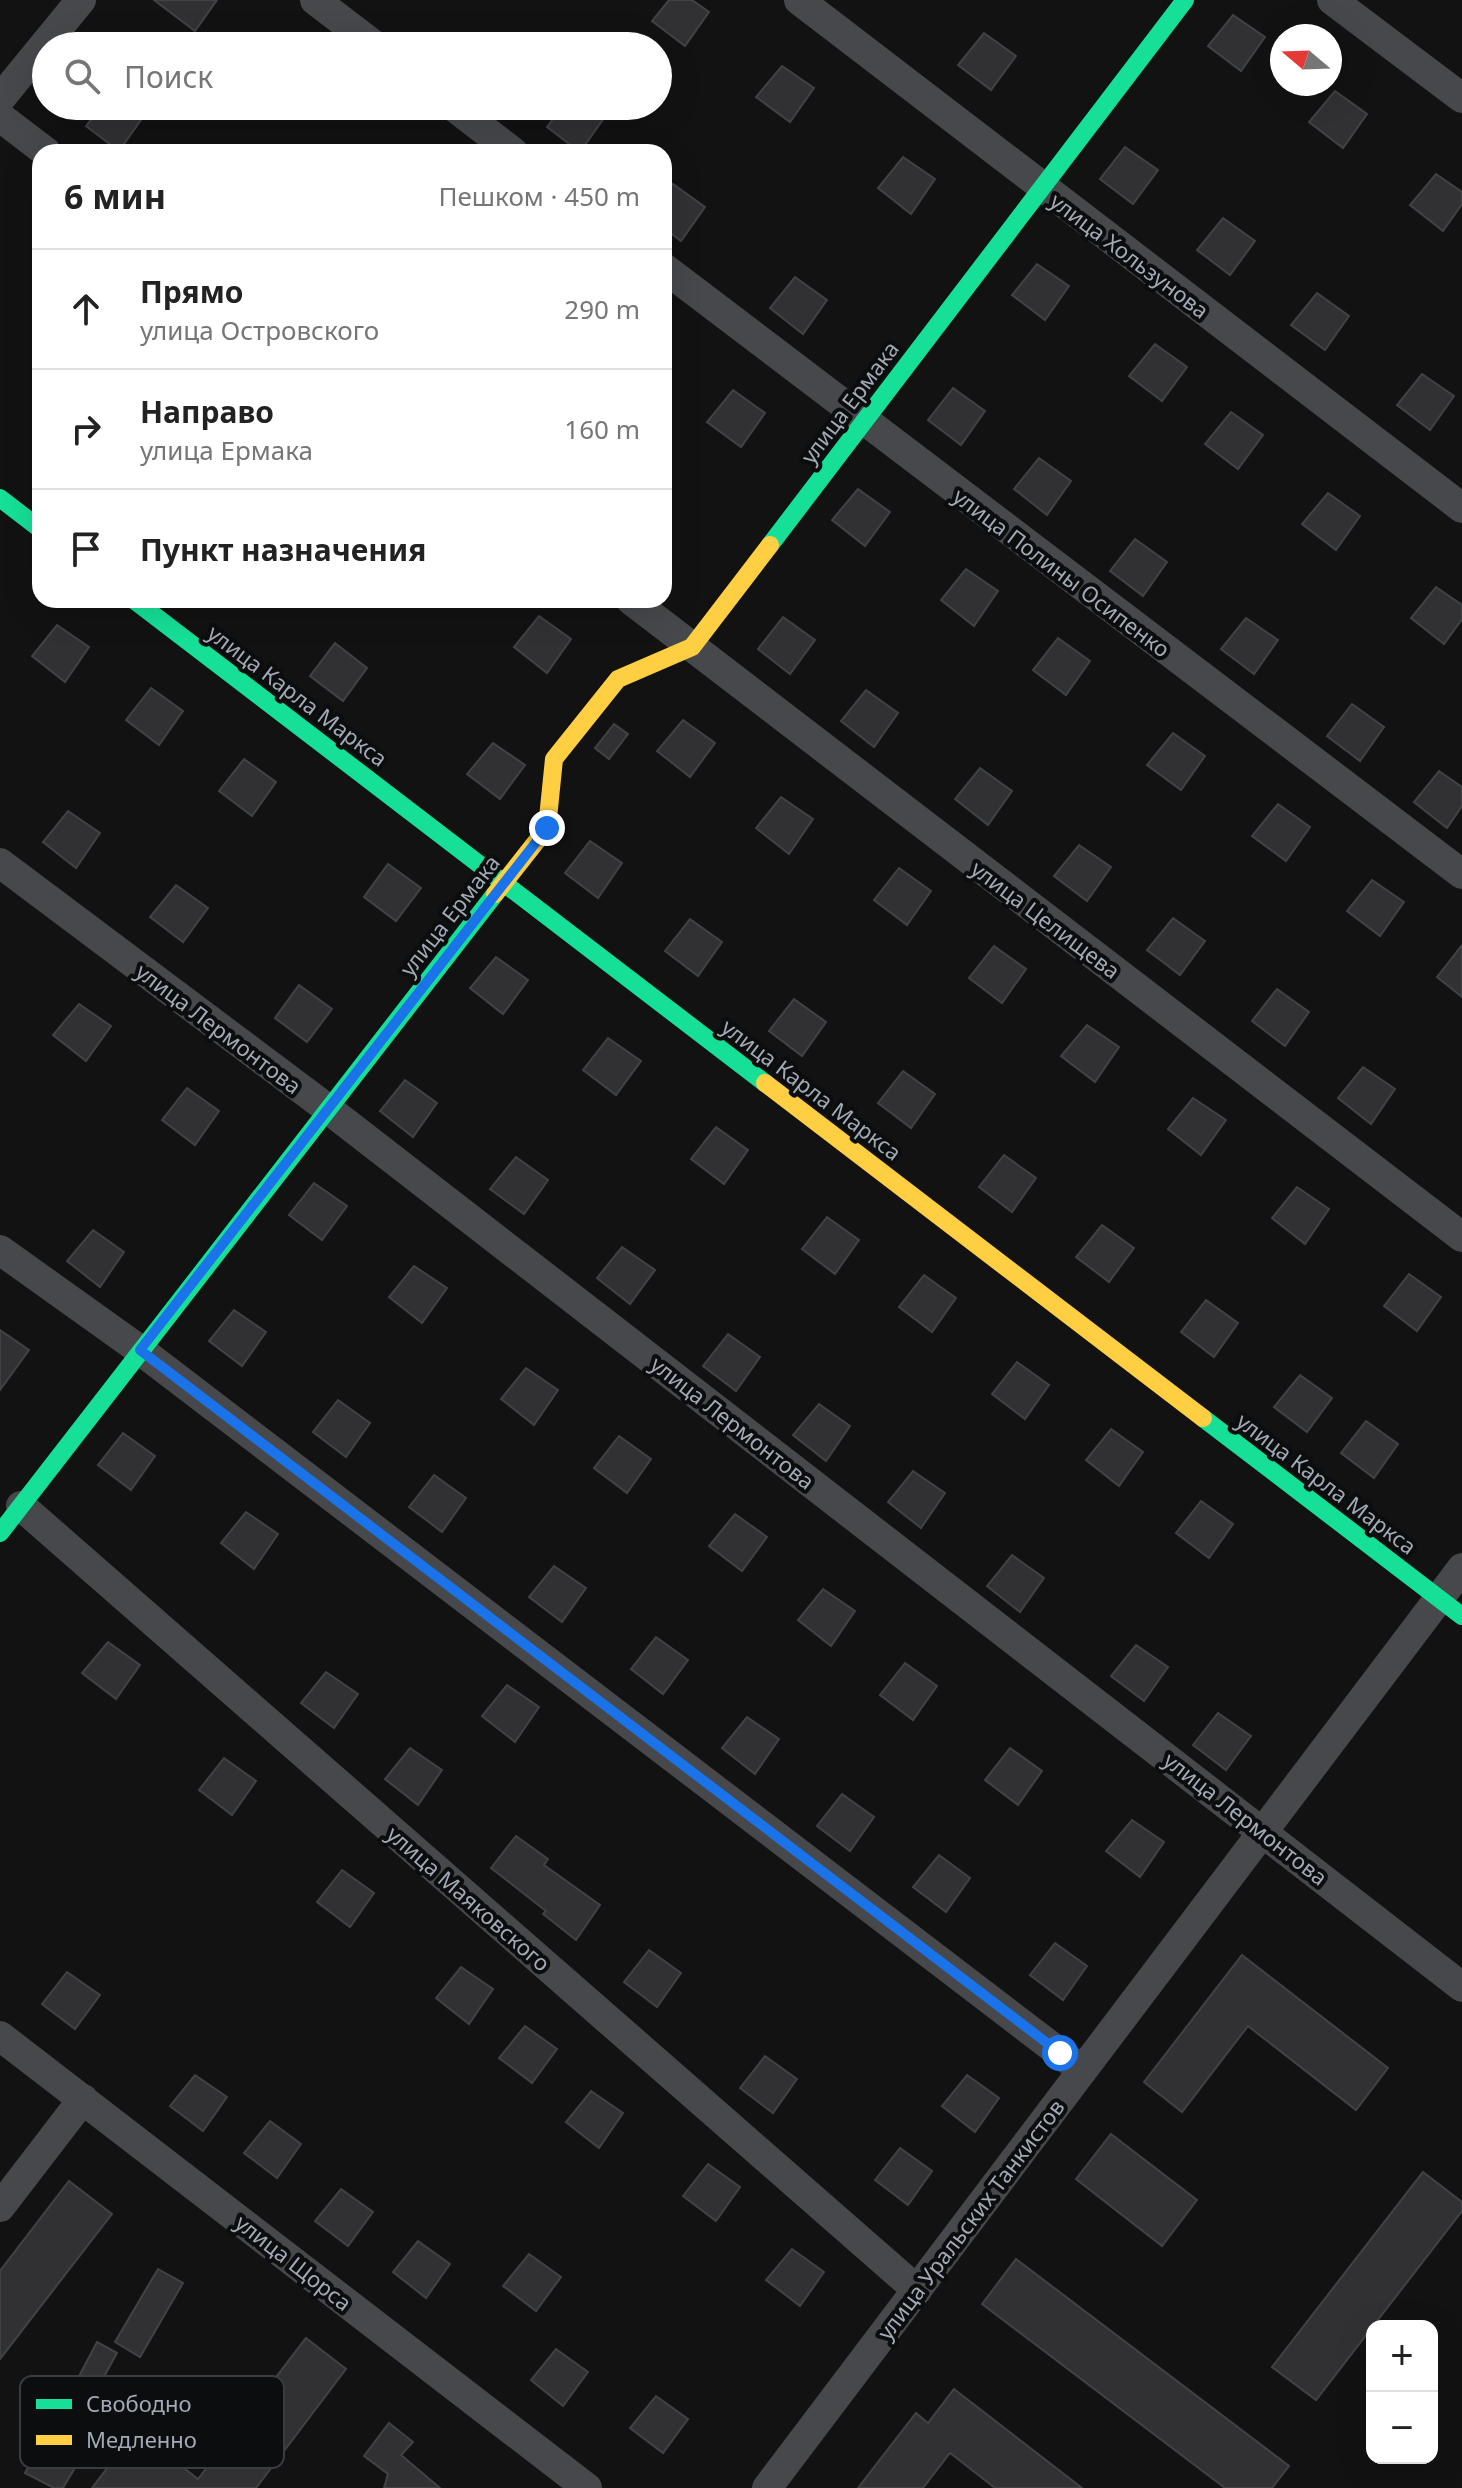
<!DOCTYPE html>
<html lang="ru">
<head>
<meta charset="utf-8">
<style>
  :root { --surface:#fff; --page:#f6f6f6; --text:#222; --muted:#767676; --line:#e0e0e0 }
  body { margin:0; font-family:"Noto Sans",sans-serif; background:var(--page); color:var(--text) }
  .controls { position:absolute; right:24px; bottom:24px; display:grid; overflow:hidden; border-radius:16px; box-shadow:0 8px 32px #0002 }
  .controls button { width:72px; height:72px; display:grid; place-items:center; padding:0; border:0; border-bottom:2px solid var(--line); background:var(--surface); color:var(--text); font:40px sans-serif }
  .compass { position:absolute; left:1270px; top:24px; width:72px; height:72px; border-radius:50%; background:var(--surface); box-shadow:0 8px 32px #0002; rotate:289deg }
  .stop { position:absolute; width:24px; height:24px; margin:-18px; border:6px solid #1a73e8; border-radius:50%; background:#fff }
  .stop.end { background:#1a73e8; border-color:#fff; box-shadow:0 2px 8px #0008 }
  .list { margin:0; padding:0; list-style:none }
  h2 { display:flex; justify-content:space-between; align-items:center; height:104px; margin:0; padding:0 32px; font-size:34px }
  h2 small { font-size:26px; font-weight:400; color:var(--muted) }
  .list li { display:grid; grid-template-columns:52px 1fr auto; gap:24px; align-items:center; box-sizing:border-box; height:120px; padding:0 32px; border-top:2px solid var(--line) }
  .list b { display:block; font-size:30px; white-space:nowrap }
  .list p { margin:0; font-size:26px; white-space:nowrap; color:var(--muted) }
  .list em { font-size:26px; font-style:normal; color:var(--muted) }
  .icon { flex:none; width:44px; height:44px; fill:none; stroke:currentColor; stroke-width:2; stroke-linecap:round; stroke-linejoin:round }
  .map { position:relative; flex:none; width:1462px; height:2488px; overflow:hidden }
  .search { position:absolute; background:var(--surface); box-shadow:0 8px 32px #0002; left:32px; top:32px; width:640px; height:88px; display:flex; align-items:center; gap:20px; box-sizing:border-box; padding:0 28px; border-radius:44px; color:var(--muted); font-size:30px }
  .panel { position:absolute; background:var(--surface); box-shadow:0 8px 32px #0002; left:32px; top:144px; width:640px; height:464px; border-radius:24px }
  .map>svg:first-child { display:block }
  .building { fill:#313133; stroke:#404346; stroke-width:2 }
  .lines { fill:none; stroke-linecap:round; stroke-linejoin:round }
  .street { stroke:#46484b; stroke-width:30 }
  .fast { stroke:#16e098; stroke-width:18 }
  .slow { stroke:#ffcf43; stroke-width:18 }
  .route { stroke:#1a73e8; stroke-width:10 }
  .labels { text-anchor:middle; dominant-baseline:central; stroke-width:8; stroke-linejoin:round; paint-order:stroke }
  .street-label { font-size:22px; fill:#a1aab5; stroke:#0c0d0e }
  .key { fill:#0c0d0e; stroke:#393c40; stroke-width:2 }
  .key-label { font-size:22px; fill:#a1aab5 }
</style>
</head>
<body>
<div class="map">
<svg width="1462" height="2488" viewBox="0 0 1462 2488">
  <rect width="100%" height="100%" fill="#121212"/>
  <g class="building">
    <path d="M154 0H217L195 31Z"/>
    <path d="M669 0H692L709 12 685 46 652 21Z"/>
    <path d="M1233 15 1265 37 1241 71 1208 46Z"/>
    <path d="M984 33 1016 56 991 90 958 65Z"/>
    <path d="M782 66 814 88 790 122 756 97Z"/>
    <path d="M1335 91 1367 114 1343 148 1309 122Z"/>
    <path d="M102 106H127L143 117 119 151 86 126Z"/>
    <path d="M563 106H587L604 118 580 152 547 127Z"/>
    <path d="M1125 147 1158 170 1133 204 1100 179Z"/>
    <path d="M903 157 935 179 911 214 878 188Z"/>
    <path d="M1436 174 1462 192V204L1443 231 1410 205Z"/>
    <path d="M673 184 705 207 681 241 664 228V196Z"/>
    <path d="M1223 218 1255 241 1230 275 1197 250Z"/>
    <path d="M1037 264 1069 286 1045 320 1012 295Z"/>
    <path d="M795 277 827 300 803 334 770 308Z"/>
    <path d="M1317 293 1349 316 1325 350 1291 325Z"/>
    <path d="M1155 344 1187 367 1162 401 1129 376Z"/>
    <path d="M1422 374 1454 396 1430 430 1397 405Z"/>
    <path d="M953 388 985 411 961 445 928 420Z"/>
    <path d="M733 390 765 413 741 447 707 422Z"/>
    <path d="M1231 412 1263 435 1238 469 1205 444Z"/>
    <path d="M1039 458 1071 481 1047 515 1014 489Z"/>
    <path d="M858 489 890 512 865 546 832 520Z"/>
    <path d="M1328 493 1360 516 1336 550 1302 524Z"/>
    <path d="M1135 539 1167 562 1143 596 1110 571Z"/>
    <path d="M966 569 998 591 974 626 941 600Z"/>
    <path d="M1436 587 1462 605V619L1444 644 1411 618Z"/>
    <path d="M539 616 571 639 547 673 514 647Z"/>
    <path d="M783 617 815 640 790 674 758 649Z"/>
    <path d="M1246 618 1278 640 1254 674 1221 649Z"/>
    <path d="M57 625 89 647 65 682 32 656Z"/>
    <path d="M1058 638 1090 661 1066 695 1033 670Z"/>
    <path d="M335 643 367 668 343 701 310 676Z"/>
    <path d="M151 688 183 711 159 745 126 720Z"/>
    <path d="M866 690 898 713 874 747 841 721Z"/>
    <path d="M1352 704 1384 727 1360 761 1327 736Z"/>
    <path d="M683 720 715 743 690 777 657 751Z"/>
    <path d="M614 724 628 734 609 759 595 748Z"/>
    <path d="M1173 733 1205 756 1181 790 1147 765Z"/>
    <path d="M493 743 525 765 500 799 467 774Z"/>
    <path d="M244 759 276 782 252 816 219 791Z"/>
    <path d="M980 768 1012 791 988 825 955 799Z"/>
    <path d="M1439 771 1462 787V806L1447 828 1414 802Z"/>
    <path d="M781 797 813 819 789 854 756 828Z"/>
    <path d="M1278 804 1310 827 1286 861 1252 836Z"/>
    <path d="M68 811 100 833 76 868 43 842Z"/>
    <path d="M590 841 622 863 598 898 565 873Z"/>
    <path d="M1079 845 1111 867 1087 901 1054 876Z"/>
    <path d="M388 864 421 888 396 921 364 897Z"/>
    <path d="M899 868 931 891 907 925 874 900Z"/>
    <path d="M1372 880 1404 902 1380 936 1347 911Z"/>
    <path d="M176 885 208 908 183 942 150 917Z"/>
    <path d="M1173 918 1205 941 1180 975 1147 950Z"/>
    <path d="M690 919 722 942 698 976 665 951Z"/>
    <path d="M1462 945V997L1437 977Z"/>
    <path d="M994 946 1026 969 1002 1003 969 978Z"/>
    <path d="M496 957 528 980 503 1014 470 988Z"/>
    <path d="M299 985 332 1009 307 1042 275 1018Z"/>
    <path d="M1277 989 1309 1012 1285 1046 1252 1021Z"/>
    <path d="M794 999 826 1022 802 1056 769 1031Z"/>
    <path d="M79 1004 111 1026 86 1061 53 1035Z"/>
    <path d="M1087 1025 1119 1047 1095 1082 1061 1056Z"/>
    <path d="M608 1038 641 1061 616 1095 583 1070Z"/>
    <path d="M1363 1067 1395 1089 1371 1124 1338 1098Z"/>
    <path d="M903 1071 935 1094 911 1128 878 1103Z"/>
    <path d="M405 1080 437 1103 413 1137 380 1111Z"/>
    <path d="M187 1088 219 1111 195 1145 162 1120Z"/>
    <path d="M1193 1098 1226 1120 1201 1155 1168 1129Z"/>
    <path d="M716 1127 748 1150 724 1184 691 1159Z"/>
    <path d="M1004 1155 1036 1178 1012 1212 979 1187Z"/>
    <path d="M516 1157 548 1180 524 1214 490 1189Z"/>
    <path d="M314 1183 347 1206 322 1240 289 1215Z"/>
    <path d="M1297 1187 1329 1209 1305 1244 1272 1218Z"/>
    <path d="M827 1217 859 1240 835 1274 802 1249Z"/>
    <path d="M1102 1225 1134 1248 1109 1282 1076 1257Z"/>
    <path d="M93 1230 124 1252 100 1287 67 1261Z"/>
    <path d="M622 1247 655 1270 630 1304 597 1278Z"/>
    <path d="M414 1266 447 1288 422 1323 389 1297Z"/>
    <path d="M1409 1274 1441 1297 1417 1331 1384 1306Z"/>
    <path d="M924 1275 956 1298 932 1332 899 1307Z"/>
    <path d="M1206 1300 1238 1323 1214 1357 1181 1332Z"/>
    <path d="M234 1310 266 1332 242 1366 209 1341Z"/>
    <path d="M0 1330 29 1350 0 1390Z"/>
    <path d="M728 1334 760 1357 736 1391 703 1366Z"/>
    <path d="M1017 1362 1049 1385 1025 1419 992 1394Z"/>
    <path d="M526 1368 558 1390 534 1425 501 1399Z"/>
    <path d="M1300 1375 1332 1398 1307 1432 1274 1407Z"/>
    <path d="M338 1400 370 1423 346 1457 313 1432Z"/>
    <path d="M819 1404 850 1426 826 1461 793 1435Z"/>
    <path d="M1366 1421 1398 1444 1374 1478 1341 1453Z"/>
    <path d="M1111 1429 1143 1452 1119 1486 1086 1460Z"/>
    <path d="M123 1433 155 1456 131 1490 98 1465Z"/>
    <path d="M619 1436 651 1459 627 1493 594 1468Z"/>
    <path d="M913 1471 945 1493 921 1528 888 1502Z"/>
    <path d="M434 1475 466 1498 442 1532 409 1507Z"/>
    <path d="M1201 1501 1233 1524 1209 1558 1176 1533Z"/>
    <path d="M246 1512 278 1534 254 1569 221 1543Z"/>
    <path d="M735 1514 767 1537 742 1571 709 1546Z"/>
    <path d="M1012 1555 1044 1578 1020 1612 987 1586Z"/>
    <path d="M554 1566 586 1588 562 1622 529 1597Z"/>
    <path d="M823 1589 855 1611 831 1646 798 1620Z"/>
    <path d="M656 1637 688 1660 663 1694 631 1669Z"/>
    <path d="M108 1642 140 1665 116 1699 82 1673Z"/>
    <path d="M1136 1645 1168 1667 1144 1701 1111 1676Z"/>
    <path d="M905 1663 937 1686 913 1720 880 1695Z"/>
    <path d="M326 1672 358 1694 334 1728 301 1703Z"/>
    <path d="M507 1685 539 1707 515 1742 482 1716Z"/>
    <path d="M1218 1713 1251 1736 1226 1770 1193 1745Z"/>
    <path d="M747 1717 779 1739 755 1774 722 1748Z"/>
    <path d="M410 1748 442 1770 418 1805 385 1779Z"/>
    <path d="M1010 1748 1042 1771 1018 1805 985 1780Z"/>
    <path d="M224 1758 256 1781 232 1815 199 1790Z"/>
    <path d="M842 1794 874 1817 850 1851 817 1826Z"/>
    <path d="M1132 1820 1164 1842 1140 1877 1106 1851Z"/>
    <path d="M516 1836 548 1859 544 1865 600 1905 576 1940 543 1914 546 1911 491 1868Z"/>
    <path d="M939 1855 970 1878 946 1912 913 1887Z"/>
    <path d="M342 1870 374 1893 350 1927 317 1902Z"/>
    <path d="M1055 1943 1087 1966 1063 2000 1030 1975Z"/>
    <path d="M649 1950 681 1973 657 2007 624 1982Z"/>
    <path d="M1242 1955 1388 2068 1356 2110 1248 2026 1182 2112 1144 2082Z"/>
    <path d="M461 1967 493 1989 469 2024 436 1998Z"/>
    <path d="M67 1972 100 1995 75 2029 42 2004Z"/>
    <path d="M525 2026 557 2049 532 2083 499 2058Z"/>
    <path d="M765 2056 797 2079 773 2113 740 2088Z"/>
    <path d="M195 2075 227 2097 203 2131 170 2106Z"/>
    <path d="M967 2075 999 2098 975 2132 942 2106Z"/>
    <path d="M591 2091 623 2113 599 2148 566 2122Z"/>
    <path d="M270 2121 301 2144 277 2178 244 2153Z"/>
    <path d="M1111 2134 1197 2200 1162 2246 1076 2179Z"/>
    <path d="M900 2148 932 2171 908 2205 875 2180Z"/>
    <path d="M708 2164 740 2187 716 2221 683 2196Z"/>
    <path d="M1423 2172 1462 2202V2211L1316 2400 1272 2367Z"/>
    <path d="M69 2181 112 2214 0 2359V2271Z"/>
    <path d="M341 2189 373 2212 348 2246 315 2221Z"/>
    <path d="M418 2241 450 2264 426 2298 393 2272Z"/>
    <path d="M792 2249 824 2272 800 2306 766 2280Z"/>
    <path d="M529 2254 561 2277 536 2311 503 2286Z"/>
    <path d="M1016 2259 1289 2466 1272 2488H1225L982 2304Z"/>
    <path d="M158 2269 183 2283 140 2357 115 2342Z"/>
    <path d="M306 2338 346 2369 256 2488H92L157 2403 181 2424 161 2450 198 2479Z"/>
    <path d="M97 2342 117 2353 100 2384 116 2398 63 2488H54L25 2473 41 2441 32 2436 45 2411 57 2418Z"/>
    <path d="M556 2349 588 2372 563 2406 531 2380Z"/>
    <path d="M954 2389 1082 2488H995L950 2453 923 2488H858L916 2413 928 2423Z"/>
    <path d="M656 2396 688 2419 663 2453 630 2428Z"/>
    <path d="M389 2423 413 2442 401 2455 440 2488H384L388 2474 364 2456Z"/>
  </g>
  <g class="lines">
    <g class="street">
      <path d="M315 0 375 46"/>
      <path d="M799 0 1462 508"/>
      <path d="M1332 0 1462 98"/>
      <path d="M0 99 81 0"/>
      <path d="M453 106 513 152"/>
      <path d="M0 117 46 152"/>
      <path d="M664 268 1462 874"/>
      <path d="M631 600 1462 1237"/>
      <path d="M0 863 328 1109 1462 1987"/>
      <path d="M0 1250 140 1350 1082 2070"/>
      <path d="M21 1506 917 2290"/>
      <path d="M0 2036 587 2488"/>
      <path d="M0 2207 83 2099"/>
      <path d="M767 2488 1462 1568"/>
    </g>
    <g class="fast">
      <path d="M0 498 40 529"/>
      <path d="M770 545 1185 0"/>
      <path d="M134 600 765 1083"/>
      <path d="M1203 1418 1462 1616"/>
      <path d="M0 1533 495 894"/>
    </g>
    <g class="slow">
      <path d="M495 894 547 828 554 759 618 679 692 647 770 545"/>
      <path d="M765 1083 1203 1418"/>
    </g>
  </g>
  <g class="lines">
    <path class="route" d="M547 828 140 1350 1060 2053"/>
  </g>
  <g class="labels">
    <g class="street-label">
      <text transform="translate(1130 255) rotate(37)">улица Хользунова</text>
      <text transform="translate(849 402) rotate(-53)">улица Ермака</text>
      <text transform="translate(1062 572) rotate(37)">улица Полины Осипенко</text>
      <text transform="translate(298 695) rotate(37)">улица Карла Маркса</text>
      <text transform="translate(449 915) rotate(-52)">улица Ермака</text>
      <text transform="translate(1046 919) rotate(37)">улица Целищева</text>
      <text transform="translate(219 1028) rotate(37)">улица Лермонтова</text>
      <text transform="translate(812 1089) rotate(37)">улица Карла Маркса</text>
      <text transform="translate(733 1422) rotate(38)">улица Лермонтова</text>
      <text transform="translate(1327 1483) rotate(37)">улица Карла Маркса</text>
      <text transform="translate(1246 1818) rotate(38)">улица Лермонтова</text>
      <text transform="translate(469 1898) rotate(41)">улица Маяковского</text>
      <text transform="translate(970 2219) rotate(-53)">улица Уральских Танкистов</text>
      <text transform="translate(294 2262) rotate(38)">улица Щорса</text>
    </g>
  </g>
  <rect x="20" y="2376" width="264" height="92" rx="12" class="key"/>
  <rect x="36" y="2399" width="36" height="10" fill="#16e098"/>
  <rect x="36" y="2435" width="36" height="10" fill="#ffcf43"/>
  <g class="key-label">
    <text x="86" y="2412">Свободно</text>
    <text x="86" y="2448">Медленно</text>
  </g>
</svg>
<div class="controls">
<button>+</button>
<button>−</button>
</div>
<svg class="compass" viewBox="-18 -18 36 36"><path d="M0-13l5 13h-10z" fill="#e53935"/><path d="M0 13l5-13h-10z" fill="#767676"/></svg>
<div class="stop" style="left:1060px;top:2053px"></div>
<div class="stop end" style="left:547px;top:828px"></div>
<div class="search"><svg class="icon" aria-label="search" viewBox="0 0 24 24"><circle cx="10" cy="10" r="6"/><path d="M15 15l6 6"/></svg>Поиск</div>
<section class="panel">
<h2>6 мин<small>Пешком · 450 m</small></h2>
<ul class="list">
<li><svg class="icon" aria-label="ahead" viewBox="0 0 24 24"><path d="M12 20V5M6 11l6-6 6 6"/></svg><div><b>Прямо</b><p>улица Островского</p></div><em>290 m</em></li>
<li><svg class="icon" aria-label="right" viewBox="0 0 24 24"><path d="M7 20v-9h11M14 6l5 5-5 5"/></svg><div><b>Направо</b><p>улица Ермака</p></div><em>160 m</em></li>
<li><svg class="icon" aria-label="arrive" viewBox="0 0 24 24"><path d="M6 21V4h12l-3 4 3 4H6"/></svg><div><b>Пункт назначения</b></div></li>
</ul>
</section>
</div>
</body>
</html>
